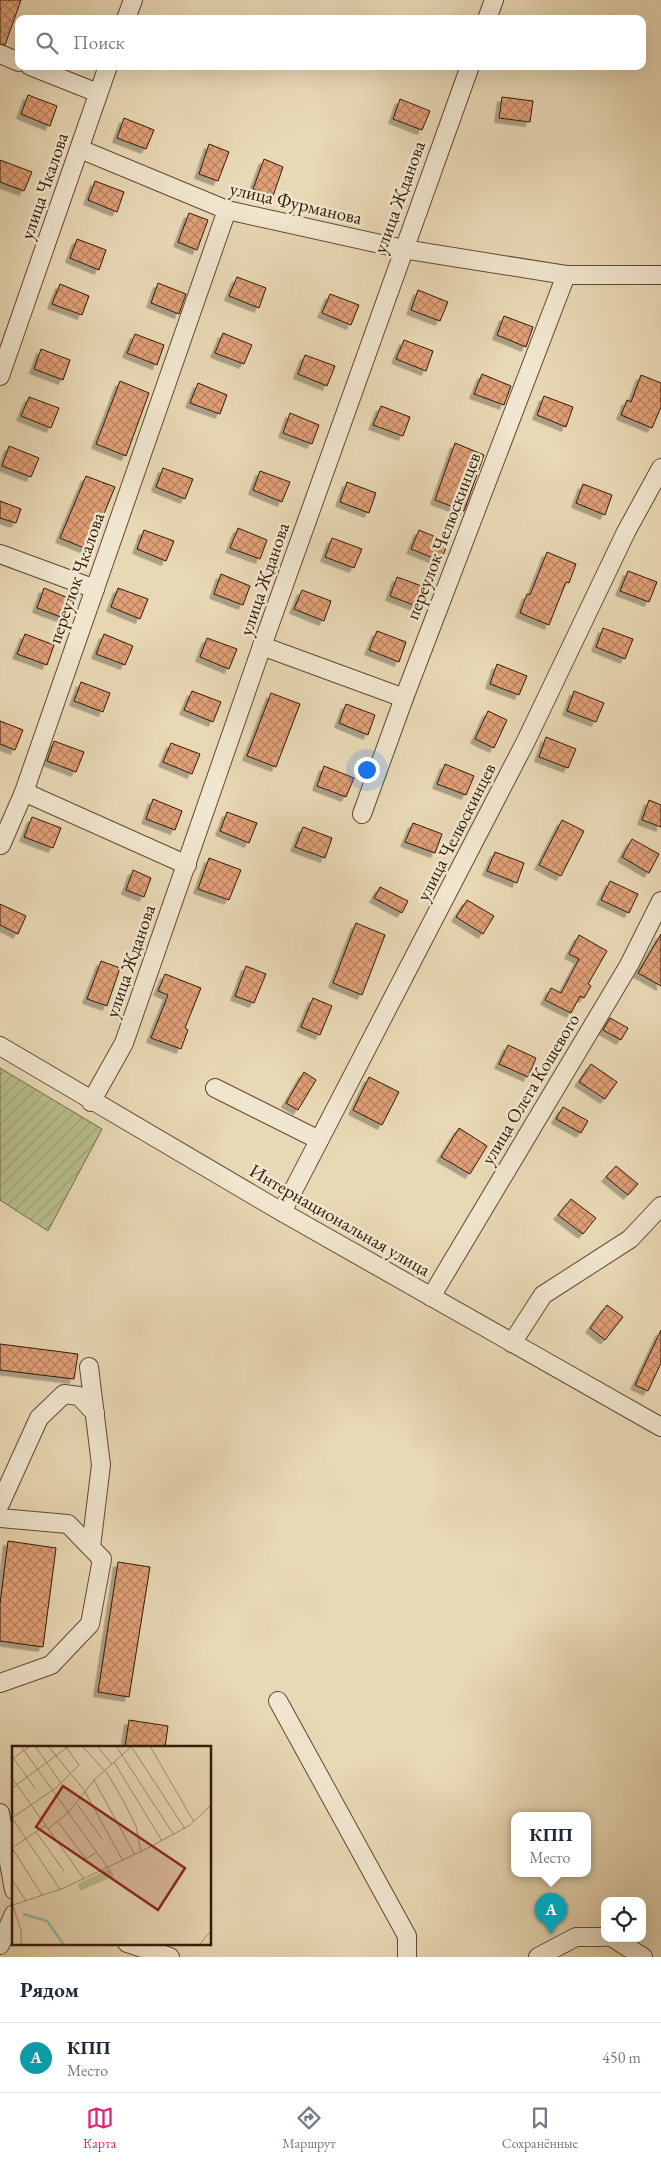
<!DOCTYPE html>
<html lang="ru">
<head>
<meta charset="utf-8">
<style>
  :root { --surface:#fff; --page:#f6f6f7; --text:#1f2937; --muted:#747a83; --line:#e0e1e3; --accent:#db2777 }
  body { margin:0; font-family:"EB Garamond",serif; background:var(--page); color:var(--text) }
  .controls { position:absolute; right:15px; bottom:15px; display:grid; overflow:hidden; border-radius:10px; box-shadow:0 5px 20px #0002 }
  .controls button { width:45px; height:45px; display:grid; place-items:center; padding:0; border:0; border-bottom:1px solid var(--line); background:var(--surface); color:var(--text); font:25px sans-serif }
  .you { position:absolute; left:366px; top:769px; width:18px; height:18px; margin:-12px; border:4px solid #fff; border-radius:50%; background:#1a73e8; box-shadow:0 0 0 8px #1a73e833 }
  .badge { display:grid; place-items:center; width:32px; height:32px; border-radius:50%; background:var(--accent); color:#fff; font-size:16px; font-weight:700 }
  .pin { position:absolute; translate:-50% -41px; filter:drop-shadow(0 1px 2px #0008) }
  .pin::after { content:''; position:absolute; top:26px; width:18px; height:15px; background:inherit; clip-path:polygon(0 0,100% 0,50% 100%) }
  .popup { position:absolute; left:511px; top:1812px; width:80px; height:65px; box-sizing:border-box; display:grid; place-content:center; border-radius:10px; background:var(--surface); filter:drop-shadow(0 1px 4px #0005); font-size:16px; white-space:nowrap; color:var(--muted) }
  .popup b { font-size:19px; color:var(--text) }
  .popup::after { content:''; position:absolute; left:50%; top:100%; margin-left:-10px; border:10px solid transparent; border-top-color:var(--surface) }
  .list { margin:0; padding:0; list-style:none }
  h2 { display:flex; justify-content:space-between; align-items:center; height:65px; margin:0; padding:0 20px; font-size:21px }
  h2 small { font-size:16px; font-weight:400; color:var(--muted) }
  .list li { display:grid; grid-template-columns:32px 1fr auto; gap:15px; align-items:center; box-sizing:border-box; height:70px; padding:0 20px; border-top:1px solid var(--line) }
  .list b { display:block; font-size:19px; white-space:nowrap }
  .list p { margin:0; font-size:16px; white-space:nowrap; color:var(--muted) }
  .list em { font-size:16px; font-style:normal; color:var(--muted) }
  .icon { flex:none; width:28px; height:28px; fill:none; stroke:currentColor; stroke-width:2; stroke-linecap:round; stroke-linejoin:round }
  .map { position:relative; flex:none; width:661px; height:1957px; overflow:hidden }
  .search { position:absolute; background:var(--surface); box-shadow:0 5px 20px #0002; left:15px; right:15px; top:15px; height:55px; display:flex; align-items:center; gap:12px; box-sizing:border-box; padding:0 18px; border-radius:10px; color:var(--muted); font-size:19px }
  .sheet { height:135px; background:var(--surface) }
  nav { display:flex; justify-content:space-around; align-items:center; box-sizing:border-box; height:70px; border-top:1px solid var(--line); background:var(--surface); font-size:14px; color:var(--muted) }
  nav a { display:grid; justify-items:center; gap:2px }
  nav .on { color:var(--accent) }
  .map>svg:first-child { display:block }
  .garden { fill:url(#garden-furrows); stroke:#756c48 }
  .building { fill:url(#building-cross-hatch); stroke:#321a05; filter:url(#shadow) }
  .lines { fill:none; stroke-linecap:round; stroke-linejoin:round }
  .minor-casing { stroke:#604a31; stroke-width:20 }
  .minor { stroke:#f1e6cf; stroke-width:18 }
  .labels { text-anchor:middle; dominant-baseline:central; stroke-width:5; stroke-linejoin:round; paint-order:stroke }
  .street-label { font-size:19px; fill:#321a05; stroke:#f1e6cf }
  .inset-river { fill:none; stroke:#97b9b1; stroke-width:2.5 }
  .inset-road { fill:none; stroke:#a08c6f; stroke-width:1 }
  .view { fill:#8f2418; fill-opacity:0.15; stroke:#8f2418; stroke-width:2.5 }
  .inset-edge { fill:none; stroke:#321a05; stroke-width:2.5 }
</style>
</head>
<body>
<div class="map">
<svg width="661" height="1957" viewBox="0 0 661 1957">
  <defs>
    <pattern id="garden-furrows" width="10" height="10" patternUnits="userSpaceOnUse" patternTransform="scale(1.25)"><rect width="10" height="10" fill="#b8be8c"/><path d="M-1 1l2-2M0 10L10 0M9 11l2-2" fill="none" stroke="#9fa377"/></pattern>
    <pattern id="building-cross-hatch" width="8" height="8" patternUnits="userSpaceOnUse" patternTransform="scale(1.25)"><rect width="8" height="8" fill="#e1a077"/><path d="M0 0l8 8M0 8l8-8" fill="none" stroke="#b78260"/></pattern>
    <filter id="shadow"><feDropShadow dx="-4.5" dy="4.5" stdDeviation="0" flood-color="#0004"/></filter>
  </defs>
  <rect width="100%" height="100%" fill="#e9d8b5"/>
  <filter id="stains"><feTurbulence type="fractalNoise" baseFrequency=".004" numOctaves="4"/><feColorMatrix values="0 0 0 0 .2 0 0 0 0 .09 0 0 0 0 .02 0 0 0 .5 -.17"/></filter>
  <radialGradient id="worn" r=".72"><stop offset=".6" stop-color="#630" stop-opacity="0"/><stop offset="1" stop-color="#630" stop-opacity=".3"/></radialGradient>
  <path class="garden" d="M0 1068 102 1129 48 1231 0 1200Z"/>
  <g class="building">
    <path d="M0 0H21L5 45 0 44Z"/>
    <path d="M28 95 57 106 50 126 21 114Z"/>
    <path d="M502 97 533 101 530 122 499 118Z"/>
    <path d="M400 99 430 111 422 130 393 119Z"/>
    <path d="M124 118 154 130 146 149 117 138Z"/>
    <path d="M209 144 229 152 218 181 199 174Z"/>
    <path d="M264 159 283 167 273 196 253 189Z"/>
    <path d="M0 160 32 172 24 191 0 182Z"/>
    <path d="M95 181 124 192 117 212 88 200Z"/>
    <path d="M189 213 208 220 197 250 178 242Z"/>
    <path d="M77 239 106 250 99 270 70 258Z"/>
    <path d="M237 277 266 288 259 308 229 296Z"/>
    <path d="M158 283 186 294 179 314 151 303Z"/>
    <path d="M60 284 89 296 82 315 52 304Z"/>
    <path d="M418 290 448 302 440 321 411 310Z"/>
    <path d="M330 294 359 305 351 325 322 313Z"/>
    <path d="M504 316 533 327 526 347 497 335Z"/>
    <path d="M223 333 252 345 244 364 215 353Z"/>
    <path d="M135 334 164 345 157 365 127 353Z"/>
    <path d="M404 340 433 351 426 371 396 359Z"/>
    <path d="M41 349 70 360 63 380 34 369Z"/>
    <path d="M305 355 335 366 327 386 298 374Z"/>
    <path d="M482 374 511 386 504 405 474 394Z"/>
    <path d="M641 375 661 383V407L652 428 621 415 627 400 631 402Z"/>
    <path d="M120 381 149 393 126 456 96 444Z"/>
    <path d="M198 383 227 395 220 414 190 403Z"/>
    <path d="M544 396 573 407 566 427 537 415Z"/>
    <path d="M29 397 59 408 51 428 21 416Z"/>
    <path d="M381 406 410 417 403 436 373 425Z"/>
    <path d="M290 413 319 425 312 444 283 433Z"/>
    <path d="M455 443 484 455 464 511 435 500Z"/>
    <path d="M9 446 39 458 31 477 2 466Z"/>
    <path d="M163 468 193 479 185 499 156 487Z"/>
    <path d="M260 471 290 482 282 502 253 490Z"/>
    <path d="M86 476 115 487 89 550 60 538Z"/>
    <path d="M347 482 376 493 369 513 340 502Z"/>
    <path d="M583 484 612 495 605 515 576 503Z"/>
    <path d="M0 501 21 509 16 523 0 518Z"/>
    <path d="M238 528 267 540 260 559 230 548Z"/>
    <path d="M144 530 174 541 166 561 137 549Z"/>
    <path d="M419 530 448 542 441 561 411 549Z"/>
    <path d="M332 538 362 549 354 568 325 557Z"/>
    <path d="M547 552 576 564 569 583 566 582 549 625 520 613 527 594 530 595Z"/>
    <path d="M628 571 657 582 649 602 620 591Z"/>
    <path d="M221 574 250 586 243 605 214 594Z"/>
    <path d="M397 577 427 588 419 607 390 596Z"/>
    <path d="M44 588 73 600 66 619 37 608Z"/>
    <path d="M118 588 148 599 140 619 111 607Z"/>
    <path d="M302 590 331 601 324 621 294 609Z"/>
    <path d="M603 628 633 639 625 659 596 647Z"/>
    <path d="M377 631 406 642 399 662 369 650Z"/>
    <path d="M25 634 54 645 47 665 17 654Z"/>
    <path d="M104 634 133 646 125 665 96 654Z"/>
    <path d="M207 638 237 649 229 669 200 657Z"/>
    <path d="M497 664 527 676 519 695 490 684Z"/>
    <path d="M81 682 110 693 103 712 74 701Z"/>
    <path d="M192 691 221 702 213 722 184 710Z"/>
    <path d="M574 691 604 703 596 722 567 711Z"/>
    <path d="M271 693 300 704 276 767 247 756Z"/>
    <path d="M346 704 375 715 368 735 339 723Z"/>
    <path d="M488 711 507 720 494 748 475 739Z"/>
    <path d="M0 721 23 730 15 750 0 744Z"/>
    <path d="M546 737 576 749 568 768 539 757Z"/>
    <path d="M54 741 84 752 76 772 47 761Z"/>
    <path d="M171 743 200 754 192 774 163 762Z"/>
    <path d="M445 764 474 776 466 795 437 784Z"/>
    <path d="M324 766 354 778 346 797 317 786Z"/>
    <path d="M153 799 182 811 175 830 146 819Z"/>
    <path d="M649 800 661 805V827L642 820Z"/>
    <path d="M227 812 257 823 249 843 220 831Z"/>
    <path d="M32 817 61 828 53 848 24 837Z"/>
    <path d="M562 820 584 831 561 876 539 865Z"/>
    <path d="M413 823 442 834 435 853 405 842Z"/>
    <path d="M303 827 332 838 325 858 295 847Z"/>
    <path d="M632 839 659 854 649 873 622 857Z"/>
    <path d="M495 852 524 863 517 883 487 871Z"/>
    <path d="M209 858 241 870 229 900 198 889Z"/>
    <path d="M133 870 151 878 144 897 126 890Z"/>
    <path d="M610 881 638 894 629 913 601 900Z"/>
    <path d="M380 887 408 901 402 913 374 898Z"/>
    <path d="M467 900 494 916 483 934 456 917Z"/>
    <path d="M0 904 26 916 18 934 0 925Z"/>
    <path d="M356 923 385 935 362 995 333 983Z"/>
    <path d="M661 934V986L638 973Z"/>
    <path d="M579 935 607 951 588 984 591 986 584 998 580 996 571 1013 545 1000 551 988 561 993 579 959 569 954Z"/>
    <path d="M101 961 120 968 107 1006 87 999Z"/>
    <path d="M246 966 266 974 254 1003 235 996Z"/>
    <path d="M165 974 201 988 185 1028 188 1030 181 1049 151 1038 168 995 158 991Z"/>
    <path d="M313 998 332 1006 320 1035 301 1027Z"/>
    <path d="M610 1018 628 1028 621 1040 603 1030Z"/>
    <path d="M508 1045 536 1058 528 1077 499 1064Z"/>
    <path d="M591 1064 617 1082 605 1099 579 1082Z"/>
    <path d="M304 1072 316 1080 298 1110 286 1103Z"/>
    <path d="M369 1077 399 1092 382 1125 353 1110Z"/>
    <path d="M563 1107 588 1121 581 1133 556 1119Z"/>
    <path d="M459 1128 487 1146 470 1174 441 1157Z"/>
    <path d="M616 1166 638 1184 628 1195 606 1177Z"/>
    <path d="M571 1199 596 1218 583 1234 558 1215Z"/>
    <path d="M607 1305 623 1317 605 1340 590 1328Z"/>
    <path d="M661 1330V1363L648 1391 635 1385Z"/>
    <path d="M0 1344 78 1354 74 1379 0 1370Z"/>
    <path d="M8 1541 56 1548 43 1647 0 1641V1604Z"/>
    <path d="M118 1562 150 1567 129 1697 98 1692Z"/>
    <path d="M129 1720 168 1726 165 1747H125Z"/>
  </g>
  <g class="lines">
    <defs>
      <g id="minor">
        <path d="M126 19 133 0"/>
        <path d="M487 19 494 0"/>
        <path d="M0 54 19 62"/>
        <path d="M30 66 98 93"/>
        <path d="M80 149 227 210 403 249 566 275H661"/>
        <path d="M0 376 108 66"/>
        <path d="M0 554 95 589"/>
        <path d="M262 646 404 698"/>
        <path d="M362 814 404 698 566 275"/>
        <path d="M1 845 24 792"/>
        <path d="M187 865 24 792 227 210"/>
        <path d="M0 1046 282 1212 661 1427"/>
        <path d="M215 1088 319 1140"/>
        <path d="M91 1102 124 1043 262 646 470 66"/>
        <path d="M282 1212 526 741 626 532 661 468"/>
        <path d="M431 1297 629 965 661 901"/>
        <path d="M512 1343 543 1295 630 1239 661 1206"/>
        <path d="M89 1367 101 1465 91 1547"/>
        <path d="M0 1504 39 1418 64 1394 79 1396 95 1413"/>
        <path d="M0 1518 68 1524 102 1559 90 1624 51 1665 0 1683"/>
        <path d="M278 1701 407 1936V1957"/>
        <path d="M0 1813 14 1890"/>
        <path d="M613 1938 643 1957"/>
        <path d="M127 1943 170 1957"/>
        <path d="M0 1945 14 1914"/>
        <path d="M538 1957 576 1937H605"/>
      </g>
    </defs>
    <use href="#minor" class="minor-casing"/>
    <use href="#minor" class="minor"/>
  </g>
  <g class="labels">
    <g class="street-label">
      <text transform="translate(44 186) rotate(-71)">улица Чкалова</text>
      <text transform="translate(399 197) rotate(-70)">улица Жданова</text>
      <text transform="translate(296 203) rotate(13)">улица Фурманова</text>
      <text transform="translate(443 536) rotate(-69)">переулок Челюскинцев</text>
      <text transform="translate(76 578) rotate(-71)">переулок Чкалова</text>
      <text transform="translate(264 579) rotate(-71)">улица Жданова</text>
      <text transform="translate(456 832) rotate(-63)">улица Челюскинцев</text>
      <text transform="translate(130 961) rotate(-71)">улица Жданова</text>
      <text transform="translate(530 1089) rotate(-59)">улица Олега Кошевого</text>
      <text transform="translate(340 1220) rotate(30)">Интернациональная улица</text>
    </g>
  </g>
  <g transform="translate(12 1746)">
    <rect width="199" height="199" fill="#e9d8b5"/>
    <path d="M98 122 102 130 68 145 66 138Z" fill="#b8be8c"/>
    <path class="inset-river" d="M11 168 35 175 52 199"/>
    <path class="inset-road" d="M9 0 96 122M23 0 49 37M36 0 72 44 111 115M70 0 95 27 112 56 124 80 129 106M85 0 100 18M104 0 162 89M119 0 173 83M138 0 182 76M0 10 23 42M0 13 18 0M102 16 150 95M0 32 72 133M82 34 123 109M0 42 57 0M65 58 90 93M46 76 74 113 85 106M36 83 56 67 82 34 120 0M24 86 52 125M0 102 30 149M0 102 34 79M0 133 14 155M48 143 0 72 44 42 67 19 53 0M1 159 52 142 138 101 178 79 199 59M1 159 9 185V199M187 199 199 185"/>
    <path class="view" d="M51 40 173 122 146 164 24 81Z"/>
    <rect width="199" height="199" class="inset-edge"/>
  </g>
  <rect width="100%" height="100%" filter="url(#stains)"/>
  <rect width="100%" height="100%" fill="url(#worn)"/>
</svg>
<div class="controls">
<button><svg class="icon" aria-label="locate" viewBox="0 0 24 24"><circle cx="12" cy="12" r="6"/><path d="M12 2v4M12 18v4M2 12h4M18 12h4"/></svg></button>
</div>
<div class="you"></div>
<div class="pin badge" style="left:551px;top:1934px;background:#0f9aa8">A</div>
<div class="popup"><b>КПП</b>Место</div>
<div class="search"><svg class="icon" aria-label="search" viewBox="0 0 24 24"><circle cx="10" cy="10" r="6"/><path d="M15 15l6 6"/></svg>Поиск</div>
</div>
<section class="sheet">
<h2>Рядом<small></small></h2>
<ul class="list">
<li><span class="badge" style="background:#0f9aa8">A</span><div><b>КПП</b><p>Место</p></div><em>450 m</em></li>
</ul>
</section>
<nav>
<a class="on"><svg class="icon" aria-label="map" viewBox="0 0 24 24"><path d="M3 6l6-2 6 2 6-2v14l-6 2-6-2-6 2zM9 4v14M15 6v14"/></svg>Карта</a>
<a><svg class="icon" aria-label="directions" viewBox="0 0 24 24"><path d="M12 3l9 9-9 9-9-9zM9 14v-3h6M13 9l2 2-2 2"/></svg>Маршрут</a>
<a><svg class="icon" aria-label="saved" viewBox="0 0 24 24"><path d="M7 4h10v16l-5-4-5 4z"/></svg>Сохранённые</a>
</nav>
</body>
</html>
